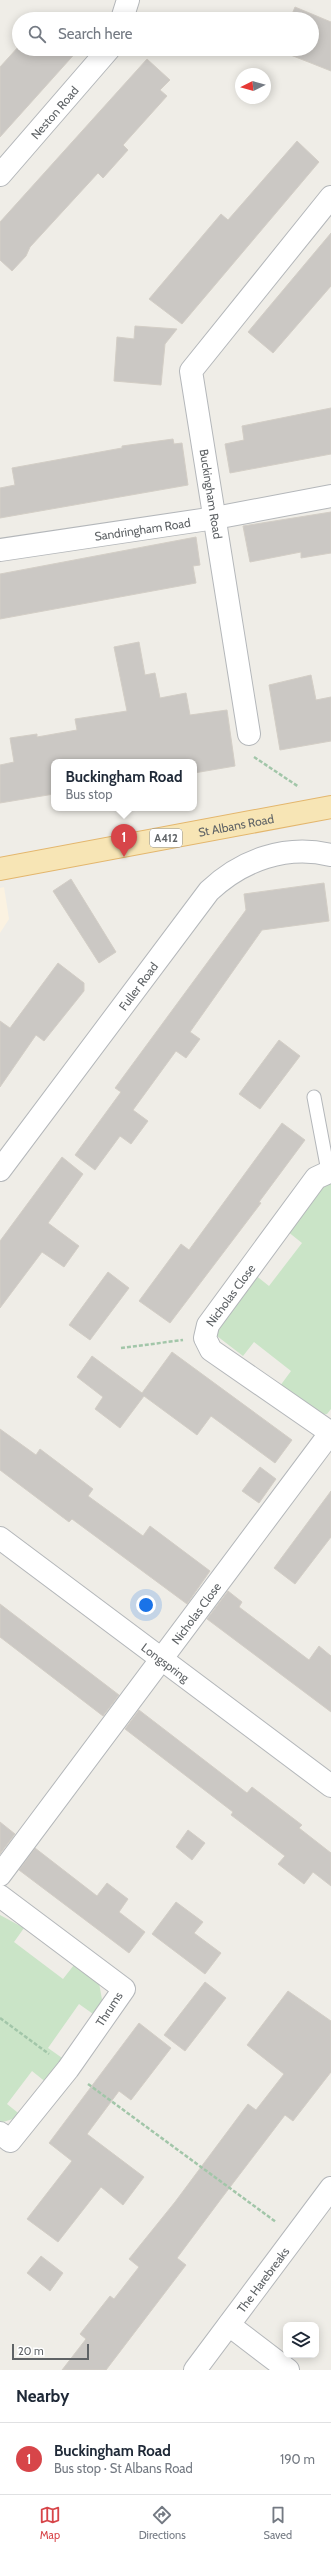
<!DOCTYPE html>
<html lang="en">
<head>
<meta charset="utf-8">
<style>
  :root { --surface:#fff; --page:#f6f6f7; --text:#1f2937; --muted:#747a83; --line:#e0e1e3; --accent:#d74549 }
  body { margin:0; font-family:Cabin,sans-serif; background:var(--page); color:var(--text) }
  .controls { position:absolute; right:12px; bottom:12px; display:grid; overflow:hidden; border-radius:8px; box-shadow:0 2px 10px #0003 }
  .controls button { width:36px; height:36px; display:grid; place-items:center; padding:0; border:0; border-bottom:1px solid var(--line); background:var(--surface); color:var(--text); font:20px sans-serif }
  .compass { position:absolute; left:235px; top:68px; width:36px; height:36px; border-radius:50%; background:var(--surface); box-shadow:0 2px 10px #0003; rotate:265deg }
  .scale { position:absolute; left:12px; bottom:10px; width:77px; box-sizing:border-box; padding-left:4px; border:2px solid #5f6366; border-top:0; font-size:11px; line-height:14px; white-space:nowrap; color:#5f6366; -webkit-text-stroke:3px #fff; paint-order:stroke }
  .you { position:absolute; left:146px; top:1605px; width:14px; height:14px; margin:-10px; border:3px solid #fff; border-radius:50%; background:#1a73e8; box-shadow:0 0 0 6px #1a73e833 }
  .badge { display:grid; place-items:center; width:26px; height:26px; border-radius:50%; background:var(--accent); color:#fff; font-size:13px; font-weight:700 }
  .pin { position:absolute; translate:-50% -33px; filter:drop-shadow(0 1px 2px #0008) }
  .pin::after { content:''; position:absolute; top:21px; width:14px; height:12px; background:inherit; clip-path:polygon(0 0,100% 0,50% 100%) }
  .popup { position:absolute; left:51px; top:759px; width:146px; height:52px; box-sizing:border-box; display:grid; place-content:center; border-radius:8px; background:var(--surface); filter:drop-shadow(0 1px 3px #0005); font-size:13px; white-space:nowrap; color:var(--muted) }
  .popup b { font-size:15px; color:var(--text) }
  .popup::after { content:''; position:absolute; left:50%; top:100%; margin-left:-8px; border:8px solid transparent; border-top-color:var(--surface) }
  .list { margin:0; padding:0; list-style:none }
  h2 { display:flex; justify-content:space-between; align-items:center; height:52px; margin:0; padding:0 16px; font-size:17px }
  h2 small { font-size:13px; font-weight:400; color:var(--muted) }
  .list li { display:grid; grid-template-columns:26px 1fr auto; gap:12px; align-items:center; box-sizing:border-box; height:72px; padding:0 16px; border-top:1px solid var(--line) }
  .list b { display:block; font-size:15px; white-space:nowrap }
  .list p { margin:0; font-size:13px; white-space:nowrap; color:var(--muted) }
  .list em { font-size:13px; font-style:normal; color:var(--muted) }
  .icon { flex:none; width:22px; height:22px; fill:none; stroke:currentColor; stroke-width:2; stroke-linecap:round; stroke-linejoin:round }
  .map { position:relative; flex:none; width:331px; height:2370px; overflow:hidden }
  .search { position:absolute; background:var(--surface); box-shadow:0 2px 10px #0003; left:12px; right:12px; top:12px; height:44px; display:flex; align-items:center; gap:10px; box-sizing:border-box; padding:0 14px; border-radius:22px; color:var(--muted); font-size:15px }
  .sheet { height:124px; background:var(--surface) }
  nav { display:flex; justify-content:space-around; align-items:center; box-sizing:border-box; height:56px; border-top:1px solid var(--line); background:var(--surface); font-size:11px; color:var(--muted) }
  nav a { display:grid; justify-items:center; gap:2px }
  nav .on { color:var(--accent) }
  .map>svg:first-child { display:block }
  .commercial { fill:#fbf2e1 }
  .green { fill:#cae4c7 }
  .building { fill:#cbc8c4; stroke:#d3cec6 }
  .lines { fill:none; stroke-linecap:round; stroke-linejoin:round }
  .service-casing { stroke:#b4b7ba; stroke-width:15 }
  .minor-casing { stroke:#b4b7ba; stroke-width:24 }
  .primary-casing { stroke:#e3b66d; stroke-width:24 }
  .path { stroke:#a2c6a9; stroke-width:2.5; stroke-dasharray:4 2; stroke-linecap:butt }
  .service { stroke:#fff; stroke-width:13 }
  .minor { stroke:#fff; stroke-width:22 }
  .primary { stroke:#f7e5b5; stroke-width:22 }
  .labels { text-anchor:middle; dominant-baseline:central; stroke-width:3; stroke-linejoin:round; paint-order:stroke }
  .shield { fill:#fff; stroke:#8f9294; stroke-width:1 }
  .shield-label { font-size:11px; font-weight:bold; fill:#5f6366 }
  .street-label { font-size:12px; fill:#5f6366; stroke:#fff }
</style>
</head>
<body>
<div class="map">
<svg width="331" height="2370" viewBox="0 0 331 2370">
  <rect width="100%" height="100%" fill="#efede7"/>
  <path class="commercial" d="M4 887 9 919 0 933V888Z"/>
  <g class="green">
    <path d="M331 1183V1409L327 1414 317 1415 280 1386 291 1371 254 1342 243 1356 217 1336 215 1324 254 1274 269 1286 302 1243 287 1231 323 1184Z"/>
    <path d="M0 1915 24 1928 14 1942 63 1979 74 1965 99 1983 103 2005 96 2016 79 2004 48 2048 65 2060 47 2083 32 2071 7 2104 22 2116 0 2123Z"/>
  </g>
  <g class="building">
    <path d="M295 7 331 22V71L278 50 312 49V19H290Z"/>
    <path d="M19 46V49H79L0 137V67Z"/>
    <path d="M147 59 170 80 160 90 167 96 123 145 128 150 103 178 98 173 30 247 26 256 12 271 0 260V222Z"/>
    <path d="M297 141 319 162 182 324 149 299 221 214 228 220Z"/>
    <path d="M331 233V286L273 353 248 332Z"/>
    <path d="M135 326 177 329 165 344 161 385 114 381 117 337 134 339Z"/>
    <path d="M331 408V454L230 473 225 444 244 440 242 426Z"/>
    <path d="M173 439 174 444 182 443 188 485 0 518V488L15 485 12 468 122 448V446Z"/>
    <path d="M331 512V553L301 558V552L250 562 243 526Z"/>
    <path d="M196 537 200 565 193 566 196 583 0 619V574Z"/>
    <path d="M139 642 145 675 155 673 160 698 186 693 190 715 227 710 235 766 194 773V762H54V794L0 803V765L14 762 10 738 37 734V737L77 730 75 719 127 711 114 647Z"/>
    <path d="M311 675 316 700 331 697V741L280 750 269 685Z"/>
    <path d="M71 879 116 952 99 963 53 891Z"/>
    <path d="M324 883 329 921 262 930 190 1032 200 1039 186 1058 176 1051 133 1110 148 1121 131 1144 120 1136 95 1170 75 1155 121 1092 115 1088 246 910 244 894Z"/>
    <path d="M58 963 84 983V991L44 1041 36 1035 0 1087V1021L10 1028Z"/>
    <path d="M279 1040 300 1056 260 1109 239 1094Z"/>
    <path d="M282 1123 305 1140 259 1202 261 1203 170 1323 139 1301 181 1244 189 1250Z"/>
    <path d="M62 1157 83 1174 48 1223 79 1246 64 1267 42 1252 0 1308V1241Z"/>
    <path d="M108 1272 129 1288 90 1340 69 1325Z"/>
    <path d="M172 1352 292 1440 275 1463 211 1416 197 1435 144 1396 120 1428 95 1409 103 1397 77 1377 92 1356 142 1393Z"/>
    <path d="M0 1429 36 1455 40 1449 93 1489 88 1496 143 1536 150 1526 210 1571 187 1604 72 1519 69 1522 0 1470Z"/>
    <path d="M260 1467 276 1479 259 1503 242 1491Z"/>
    <path d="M331 1491V1537L295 1584 274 1568Z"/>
    <path d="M228 1591 242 1602 239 1607 309 1660 319 1646 331 1656V1712L207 1619Z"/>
    <path d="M0 1604 119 1695 103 1716 0 1637Z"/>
    <path d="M139 1710 247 1793 252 1787 302 1825 299 1828 331 1853V1886L313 1872 304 1884 278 1864 285 1856 231 1815 233 1812 125 1729Z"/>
    <path d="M0 1822 15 1834 0 1854Z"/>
    <path d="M188 1830 205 1843 192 1860 176 1847Z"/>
    <path d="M35 1848 97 1896 107 1883 128 1899 119 1912 145 1932 129 1953 19 1870Z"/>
    <path d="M176 1902 203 1922 194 1933 221 1953 205 1974 152 1934Z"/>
    <path d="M205 1982 226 1998 185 2051 164 2035Z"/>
    <path d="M288 1991 331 2021V2072L293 2121 285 2115 221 2199 177 2258 186 2265 106 2370H62L86 2339 80 2334 110 2296 114 2299 139 2267 129 2259 175 2202 248 2104 256 2110 284 2074 247 2045Z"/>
    <path d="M139 2023 171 2048 131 2100 119 2091 87 2134 144 2177 123 2205 101 2187 58 2242 27 2219 72 2161 49 2143Z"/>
    <path d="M41 2256 63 2273 50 2291 27 2273Z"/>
  </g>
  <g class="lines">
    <defs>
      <path id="service" d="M314 1097 328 1171"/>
      <g id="minor">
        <path d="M122 19 128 0"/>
        <path id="s1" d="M0 175 109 49"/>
        <path id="s2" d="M0 550 215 518 331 496"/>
        <path d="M249 734 191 371 331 197"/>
        <path id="s3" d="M0 1170 209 891C242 860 286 844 331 855"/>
        <path id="s4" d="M331 1433 211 1350 205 1338 208 1325 316 1178 331 1171"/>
        <path id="s5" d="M0 1538 331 1786"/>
        <path id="s6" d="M0 1875 331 1432"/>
        <path d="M0 1896 124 1989 68 2069 10 2141 0 2133"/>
        <path d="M229 2325 288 2370"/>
        <path id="s7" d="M195 2370 331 2188"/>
      </g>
      <g id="primary">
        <path id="s8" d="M0 869 331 807"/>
      </g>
    </defs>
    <use href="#service" class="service-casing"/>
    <use href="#minor" class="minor-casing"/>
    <use href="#primary" class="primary-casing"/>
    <g class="path">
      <path d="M254 757 299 787"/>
      <path d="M121 1348 183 1340"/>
      <path d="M0 2018 49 2054"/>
      <path d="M88 2084 276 2222"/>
    </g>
    <use href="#service" class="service"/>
    <use href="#minor" class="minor"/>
    <use href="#primary" class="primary"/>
  </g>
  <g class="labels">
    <rect class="shield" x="150" y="829" width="32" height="18" rx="3"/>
    <g class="shield-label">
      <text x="166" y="838">A412</text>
    </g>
    <g class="street-label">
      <text stroke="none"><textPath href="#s1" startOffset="83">Neston Road</textPath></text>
      <text transform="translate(211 494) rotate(81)">Buckingham Road</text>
      <text stroke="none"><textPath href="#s2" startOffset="144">Sandringham Road</textPath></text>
      <text stroke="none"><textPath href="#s8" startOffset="240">St Albans Road</textPath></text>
      <text stroke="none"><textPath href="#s3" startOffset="230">Fuller Road</textPath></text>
      <text stroke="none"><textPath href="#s4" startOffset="210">Nicholas Close</textPath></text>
      <text stroke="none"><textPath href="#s6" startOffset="327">Nicholas Close</textPath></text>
      <text stroke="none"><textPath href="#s5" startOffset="207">Longspring</textPath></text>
      <text transform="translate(109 2009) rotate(-57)">Thrums</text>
      <text stroke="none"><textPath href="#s7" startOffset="113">The Harebreaks</textPath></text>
    </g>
  </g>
</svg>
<div class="controls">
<button><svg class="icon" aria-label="layers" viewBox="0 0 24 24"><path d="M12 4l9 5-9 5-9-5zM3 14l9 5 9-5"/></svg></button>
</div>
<svg class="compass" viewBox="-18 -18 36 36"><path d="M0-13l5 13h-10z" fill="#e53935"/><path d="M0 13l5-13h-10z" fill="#747a83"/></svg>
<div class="scale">20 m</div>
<div class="you"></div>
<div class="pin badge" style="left:124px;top:857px">1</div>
<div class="popup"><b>Buckingham Road</b>Bus stop</div>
<div class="search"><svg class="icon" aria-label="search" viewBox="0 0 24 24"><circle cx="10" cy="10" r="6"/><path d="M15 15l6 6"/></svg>Search here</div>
</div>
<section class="sheet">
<h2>Nearby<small></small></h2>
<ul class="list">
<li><span class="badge">1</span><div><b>Buckingham Road</b><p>Bus stop · St Albans Road</p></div><em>190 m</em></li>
</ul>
</section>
<nav>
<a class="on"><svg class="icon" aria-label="map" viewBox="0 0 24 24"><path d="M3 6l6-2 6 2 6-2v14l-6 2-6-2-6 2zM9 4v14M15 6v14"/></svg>Map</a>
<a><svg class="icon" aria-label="directions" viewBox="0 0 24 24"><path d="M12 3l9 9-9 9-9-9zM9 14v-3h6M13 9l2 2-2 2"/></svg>Directions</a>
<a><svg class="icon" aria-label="saved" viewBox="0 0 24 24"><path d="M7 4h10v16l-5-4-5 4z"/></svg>Saved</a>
</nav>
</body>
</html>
